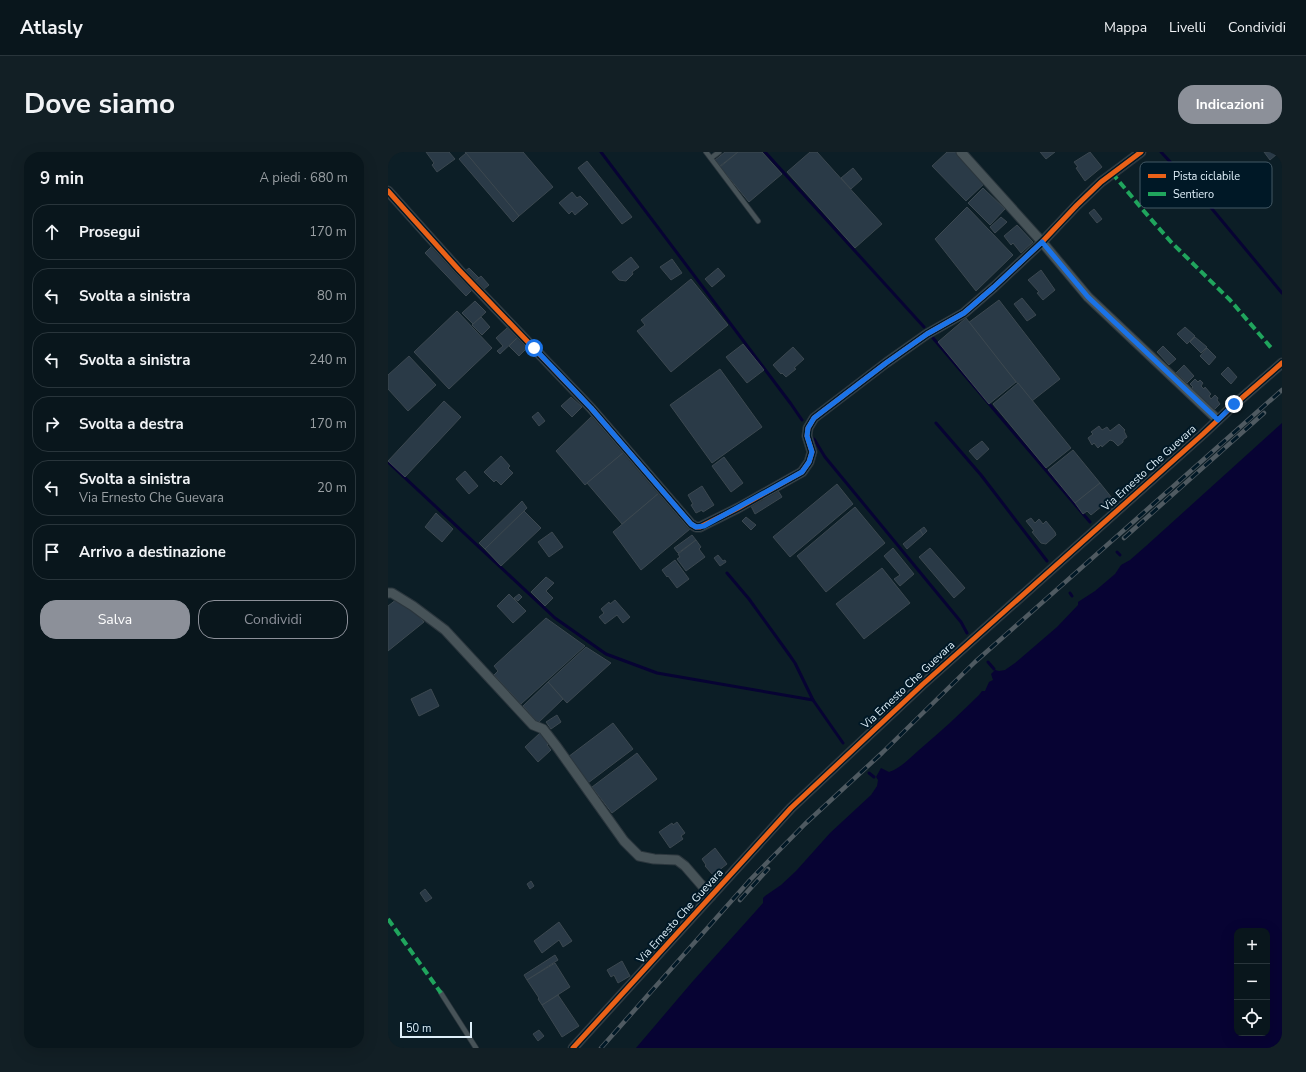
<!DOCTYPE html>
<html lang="it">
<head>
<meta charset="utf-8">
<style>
  :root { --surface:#09161c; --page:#121f25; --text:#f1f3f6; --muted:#999fa3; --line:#29353b; --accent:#8c9099 }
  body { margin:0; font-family:"Nunito Sans",sans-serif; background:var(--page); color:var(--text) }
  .controls { position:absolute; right:12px; bottom:12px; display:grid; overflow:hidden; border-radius:8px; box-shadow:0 4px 16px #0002 }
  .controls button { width:36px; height:36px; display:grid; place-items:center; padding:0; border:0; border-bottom:1px solid var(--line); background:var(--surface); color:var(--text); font:20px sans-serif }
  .scale { position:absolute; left:12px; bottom:10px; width:72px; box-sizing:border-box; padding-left:4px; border:2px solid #deeff9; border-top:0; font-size:11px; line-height:14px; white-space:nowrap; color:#deeff9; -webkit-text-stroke:3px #001826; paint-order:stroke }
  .stop { position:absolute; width:12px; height:12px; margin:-9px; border:3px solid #1a73e8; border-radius:50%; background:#fff }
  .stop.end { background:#1a73e8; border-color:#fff; box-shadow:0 1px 4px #0008 }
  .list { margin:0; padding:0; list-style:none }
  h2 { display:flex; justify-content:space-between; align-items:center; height:52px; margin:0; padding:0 16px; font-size:17px }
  h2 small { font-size:13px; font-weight:400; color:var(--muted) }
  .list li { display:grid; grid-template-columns:26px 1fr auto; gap:12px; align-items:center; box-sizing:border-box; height:56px; margin:0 8px 8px; padding:0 8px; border:1px solid var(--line); border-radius:16px }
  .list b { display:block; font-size:15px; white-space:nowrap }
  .list p { margin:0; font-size:13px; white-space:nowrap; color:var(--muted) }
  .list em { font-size:13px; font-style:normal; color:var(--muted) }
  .actions { display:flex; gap:8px; padding:12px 16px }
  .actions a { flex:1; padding:9px 0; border:1px solid var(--accent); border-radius:16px; text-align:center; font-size:14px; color:var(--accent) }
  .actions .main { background:var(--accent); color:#fff }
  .icon { flex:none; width:22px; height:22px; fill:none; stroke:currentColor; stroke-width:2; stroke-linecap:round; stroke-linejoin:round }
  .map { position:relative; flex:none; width:894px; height:896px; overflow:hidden; border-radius:16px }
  header { display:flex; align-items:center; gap:24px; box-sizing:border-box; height:56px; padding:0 20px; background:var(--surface); border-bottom:1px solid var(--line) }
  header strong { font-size:19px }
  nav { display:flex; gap:22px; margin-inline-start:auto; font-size:14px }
  .intro { display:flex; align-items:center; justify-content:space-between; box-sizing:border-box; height:96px; padding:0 24px }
  h1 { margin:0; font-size:28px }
  .button { padding:10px 18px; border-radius:16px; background:var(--accent); color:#fff; font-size:14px; font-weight:700 }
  main { display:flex; gap:24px; padding:0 24px }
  aside { flex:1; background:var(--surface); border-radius:16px; box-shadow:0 4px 16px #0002 }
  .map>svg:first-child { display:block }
  .water { fill:#070333; fill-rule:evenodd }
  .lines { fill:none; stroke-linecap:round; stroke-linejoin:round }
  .stream { stroke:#070333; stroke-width:3 }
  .building { fill:#2a3a47; stroke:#3c4850 }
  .lane-casing { stroke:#2b363d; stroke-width:6 }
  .street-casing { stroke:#2b363d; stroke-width:11 }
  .lane { stroke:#475358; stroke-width:4.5 }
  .street { stroke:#475358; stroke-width:9 }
  .rail-casing { stroke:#4f5a61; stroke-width:4.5 }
  .rail { stroke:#001826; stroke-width:3; stroke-dasharray:9; stroke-linecap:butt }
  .quiet { stroke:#20a55d; stroke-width:4; stroke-dasharray:8 4; stroke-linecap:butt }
  .cycleway-casing { stroke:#001826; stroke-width:8 }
  .cycleway { stroke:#ea6118; stroke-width:5 }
  .route { stroke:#1a73e8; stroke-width:5 }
  .labels { text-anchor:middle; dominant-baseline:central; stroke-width:4; stroke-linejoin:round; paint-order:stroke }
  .street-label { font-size:11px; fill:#deeff9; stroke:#001826 }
  .key { fill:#001826; stroke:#435865; stroke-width:1 }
  .key-label { font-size:11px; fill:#deeff9 }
</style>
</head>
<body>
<header>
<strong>Atlasly</strong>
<nav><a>Mappa</a><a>Livelli</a><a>Condividi</a></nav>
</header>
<div class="intro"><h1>Dove siamo</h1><a class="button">Indicazioni</a></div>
<main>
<aside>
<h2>9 min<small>A piedi · 680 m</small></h2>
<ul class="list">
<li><svg class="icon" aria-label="ahead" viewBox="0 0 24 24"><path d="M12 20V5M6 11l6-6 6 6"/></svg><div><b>Prosegui</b></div><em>170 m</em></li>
<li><svg class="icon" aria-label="left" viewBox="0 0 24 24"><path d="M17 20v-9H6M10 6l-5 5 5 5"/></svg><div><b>Svolta a sinistra</b></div><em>80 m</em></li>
<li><svg class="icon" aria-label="left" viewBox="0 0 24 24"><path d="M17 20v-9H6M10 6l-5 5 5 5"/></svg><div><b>Svolta a sinistra</b></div><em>240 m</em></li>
<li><svg class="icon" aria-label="right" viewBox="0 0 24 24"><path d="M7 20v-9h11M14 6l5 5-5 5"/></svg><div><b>Svolta a destra</b></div><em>170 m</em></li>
<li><svg class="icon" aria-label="left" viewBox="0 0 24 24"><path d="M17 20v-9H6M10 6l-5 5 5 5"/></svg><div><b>Svolta a sinistra</b><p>Via Ernesto Che Guevara</p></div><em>20 m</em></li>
<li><svg class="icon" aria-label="arrive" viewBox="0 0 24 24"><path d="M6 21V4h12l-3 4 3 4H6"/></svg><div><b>Arrivo a destinazione</b></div></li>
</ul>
<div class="actions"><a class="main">Salva</a><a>Condividi</a></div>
</aside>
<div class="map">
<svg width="894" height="896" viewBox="0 0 894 896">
  <rect width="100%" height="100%" fill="#0c1e26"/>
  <path class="water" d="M894 271V896H248L305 829 367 760 375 751V746L377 744 393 733 408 719 442 681 483 643 489 634 490 628 488 625 493 616 501 620C513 616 522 606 531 598 552 580 572 562 591 543L594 539H597L601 530 605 528 603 522 607 518 611 519 617 518 627 511 669 475 690 453V450L707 439 727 422 733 413 742 408 758 394ZM849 779H879V881H849Z"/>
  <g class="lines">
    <g class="stream">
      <path d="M213 0 403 252 414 268"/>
      <path d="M377 0 536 175"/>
      <path d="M773 0 810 40 894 141"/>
      <path d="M545 186 702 370"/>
      <path d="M548 271 593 323 659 409"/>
      <path d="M426 287 437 305 573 470 579 481"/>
      <path d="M0 310 167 466 218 502 269 521 425 548"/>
      <path d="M729 400 732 403"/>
      <path d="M339 421 361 447 400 501 407 511 425 548 455 591"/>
      <path d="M682 441 684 444"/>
      <path d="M600 510 606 517"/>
      <path d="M481 621 486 625"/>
    </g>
  </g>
  <g class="building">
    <path d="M38 0H61L67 7 49 20 44 13 46 11Z"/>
    <path d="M77 0H135L165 35 131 64Z"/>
    <path d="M337 0H350L332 14 327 8Z"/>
    <path d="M350 0H374L394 22 361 50 332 15Z"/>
    <path d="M422 0H429L494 72 467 96 399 20Z"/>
    <path d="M559 0H570L598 30 578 49 544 14Z"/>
    <path d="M652 0H667L658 7Z"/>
    <path d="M702 0 714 15 697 29 688 16 690 15 686 10Z"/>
    <path d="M876 0H888L889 2 882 8Z"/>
    <path d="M78 1 131 64 125 70 71 7Z"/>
    <path d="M199 9 244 65 234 72 190 16Z"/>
    <path d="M465 16 474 27 463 37 453 26Z"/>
    <path d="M595 36 617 57 602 73 580 51Z"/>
    <path d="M184 40 189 46 192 44 200 52 187 63 184 59 181 62 171 51Z"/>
    <path d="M579 55 625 103 588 139 547 87Z"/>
    <path d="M706 57 714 67 709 71 701 61Z"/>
    <path d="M613 65 619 70 607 81 602 75Z"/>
    <path d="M629 73 645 90 633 101 625 91 623 93 616 84Z"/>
    <path d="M45 93 85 137 78 144 37 101Z"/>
    <path d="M243 105 251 115 244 120 245 122 238 129 231 128 224 120Z"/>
    <path d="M284 107 294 121 283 128 272 115Z"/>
    <path d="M81 116 91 126 85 131 76 120Z"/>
    <path d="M330 116 337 124 324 135 317 127Z"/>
    <path d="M653 118 667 138 655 148 649 141 651 140 640 128Z"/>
    <path d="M93 124 101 133 95 138 87 129Z"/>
    <path d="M303 127 340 173 283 220 249 179 257 173 253 168Z"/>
    <path d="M634 146 648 163 639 169 626 152Z"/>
    <path d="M611 148 672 227 644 249 580 171Z"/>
    <path d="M87 149 98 160 85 172 74 161Z"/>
    <path d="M69 159 104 196 61 237 26 200Z"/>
    <path d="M93 165 102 175 94 183 84 173Z"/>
    <path d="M578 166 628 230 601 252 550 190Z"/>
    <path d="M797 175 807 184 799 192 789 182Z"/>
    <path d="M119 176 129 186 112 202 109 199 115 194 108 186Z"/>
    <path d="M807 185 819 195 813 201 802 190Z"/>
    <path d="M129 186 139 196 131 204 121 194Z"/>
    <path d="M355 192 376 218 359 231 338 205Z"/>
    <path d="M775 194 788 207 781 213 769 200Z"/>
    <path d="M405 195 416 207 406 216 408 217 398 225 394 221 393 222 385 213Z"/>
    <path d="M819 196 828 205 821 213 812 204Z"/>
    <path d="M21 204 48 233 20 259 0 237V223Z"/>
    <path d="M796 213 806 224 799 231 788 221Z"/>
    <path d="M840 215 849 225 843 232 833 222Z"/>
    <path d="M332 217 374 275 324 311 282 253Z"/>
    <path d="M807 227 810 230 812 228 815 231 813 234 816 237 817 235 823 242 821 244 823 247 827 243 830 246 829 248 832 252 826 258 804 236 805 235 802 232Z"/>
    <path d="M630 231 683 296 658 316 605 252Z"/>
    <path d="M183 245 194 255 184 265 173 254Z"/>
    <path d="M56 249 73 265 17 325 0 309Z"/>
    <path d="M150 260 157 269 151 274 144 265Z"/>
    <path d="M204 264 236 300 197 333 168 299Z"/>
    <path d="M731 272 737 278 736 279 739 285 735 288V290L730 294 725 289 722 288 714 295 713 293 710 296 706 291 704 293 700 286 705 282 703 280 711 274 714 278 719 275 722 279Z"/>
    <path d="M594 289 601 297 589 308 581 299Z"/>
    <path d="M685 298 712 331 687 351 660 318Z"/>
    <path d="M236 300 271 341 234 372 199 331Z"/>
    <path d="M113 304 122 314 120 316 125 321 113 333 108 328 106 330 96 320Z"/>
    <path d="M336 305 355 331 343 340 324 314Z"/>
    <path d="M77 319 90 334 81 342 68 327Z"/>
    <path d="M712 331 724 346 703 363 699 359 695 362 687 351Z"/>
    <path d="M449 332 465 352 402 405 385 385Z"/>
    <path d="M314 334 326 353 315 360 314 358 308 361 303 353 305 352 300 343Z"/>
    <path d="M389 337 394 345 367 362 362 352Z"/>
    <path d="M271 341 302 377 253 418 225 380Z"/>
    <path d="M134 349 139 356 97 397 91 391Z"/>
    <path d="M467 355 497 391 438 440 409 404Z"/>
    <path d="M136 359 153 376 113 414 97 397Z"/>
    <path d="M48 361 65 377 54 390 37 375Z"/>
    <path d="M358 365 368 373 363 378 354 369Z"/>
    <path d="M643 366 647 371 651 367 655 372 658 369 667 380 668 383 658 392 653 391 644 380 646 379 638 369Z"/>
    <path d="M536 375 539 379 535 383 532 378Z"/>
    <path d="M532 378 535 383 519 397 515 392Z"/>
    <path d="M164 380 175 395 161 405 150 390Z"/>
    <path d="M304 383 308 388 290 401 286 396Z"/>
    <path d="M308 388 313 395 311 397 317 405 298 419 289 407 292 405 290 402Z"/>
    <path d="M505 396 526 422 512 434 506 427 512 423 496 404Z"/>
    <path d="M542 396 577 436 566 446 531 405Z"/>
    <path d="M330 403 335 409 337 408 338 410 332 414 326 406Z"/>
    <path d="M287 408 301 427 289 436 280 424 279 425 274 418Z"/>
    <path d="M494 416 522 451 476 487 448 452Z"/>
    <path d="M158 425 166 431 158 439 165 446 157 454 143 440Z"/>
    <path d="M121 442 138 459 125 471 109 454Z"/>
    <path d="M131 442 134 445 130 449 126 446Z"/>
    <path d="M9 447 24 457 36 470 0 499V454Z"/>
    <path d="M227 448 242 465 235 471 229 463 217 472 211 465 216 461 213 457 221 450 222 452Z"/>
    <path d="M158 466 197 494 133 552 106 523 110 519 106 514Z"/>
    <path d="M198 495 223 511 179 551 160 530Z"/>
    <path d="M160 530 175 547 150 571 135 554Z"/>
    <path d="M43 537 51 554 31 564 23 547Z"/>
    <path d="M169 563 173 570 163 577 158 570Z"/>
    <path d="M225 571 245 597 200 631 180 605Z"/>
    <path d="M153 580 163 589 159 593 163 598 150 610 137 595Z"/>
    <path d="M249 601 269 627 224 661 204 635Z"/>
    <path d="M289 670 297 681 293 684 295 687 282 696 271 680 284 671 285 673Z"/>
    <path d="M327 696 339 712 325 723 317 714 318 713 314 707Z"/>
    <path d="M143 729 146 734 142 737 139 732Z"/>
    <path d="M37 737 44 746 38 750 32 741Z"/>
    <path d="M171 770 184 789 175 795 171 788 154 801 146 789Z"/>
    <path d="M167 803 170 808 139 828 136 823Z"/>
    <path d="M234 809 242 824 230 831 226 823 223 825 219 818Z"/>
    <path d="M167 811 182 835 154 853 150 847 151 846 139 828Z"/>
    <path d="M170 843 191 874 174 885 154 853Z"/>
    <path d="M151 878 156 884 150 889 145 882Z"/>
  </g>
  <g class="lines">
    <defs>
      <g id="lane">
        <path d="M318 0 370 69"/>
        <path d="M323 6 331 0"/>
        <path d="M53 841 88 896"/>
      </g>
      <g id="street">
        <path d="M573 0 654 90 700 145 830 268"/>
        <path d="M0 39 71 118 203 256 303 372 308 375H312L350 356 414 320 421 310 424 300 419 284 420 276 426 266 498 211 539 182 576 161 606 135 654 90 689 53 713 30 753 0"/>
        <path d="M0 441H4L25 454 57 478 145 573 155 577 169 595 236 689 251 704 266 707 289 708 297 714 323 744"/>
        <path d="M185 896 403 656 534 533 815 282 847 252 894 211"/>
      </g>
    </defs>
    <use href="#lane" class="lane-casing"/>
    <use href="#street" class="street-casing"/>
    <use href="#lane" class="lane"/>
    <use href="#street" class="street"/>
    <defs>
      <g id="rail">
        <path d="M736 386 876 261"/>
        <path d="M352 748 380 717"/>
        <path d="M213 896 362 728 417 672 494 601 587 510 894 238"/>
      </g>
    </defs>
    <use href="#rail" class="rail-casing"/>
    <use href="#rail" class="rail"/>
    <g class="quiet">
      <path d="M724 21 755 58 783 90 842 148 885 198"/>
      <path d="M0 767 53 841"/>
    </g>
    <defs>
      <g id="cycleway">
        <path d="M0 39 71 118 203 256 303 372 308 375H312L350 356 414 320 421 310 424 300 419 284 420 276 426 266 498 211 539 182 576 161 606 135 654 90 689 53 713 30 753 0"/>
        <path d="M185 896 403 656 534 533 815 282 847 252 894 211"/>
      </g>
    </defs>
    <use href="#cycleway" class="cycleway-casing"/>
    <use href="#cycleway" class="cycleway"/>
  </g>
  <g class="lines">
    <path class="route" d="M146 196 203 256 303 372 308 375 316 374 414 320 421 310 424 300 419 284 420 276 426 266 498 211 539 182 576 161 606 135 654 90 700 145 830 268 846 252"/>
  </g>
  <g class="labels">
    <g class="street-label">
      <text transform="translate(761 316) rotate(-42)">Via Ernesto Che Guevara</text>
      <text transform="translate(520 533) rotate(-43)">Via Ernesto Che Guevara</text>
      <text transform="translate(292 764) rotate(-48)">Via Ernesto Che Guevara</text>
    </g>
  </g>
  <rect x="752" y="10" width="132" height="46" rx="6" class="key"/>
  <rect x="760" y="22" width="18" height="4" fill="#ea6118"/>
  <rect x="760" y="40" width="18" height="4" fill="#20a55d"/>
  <g class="key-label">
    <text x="785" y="28">Pista ciclabile</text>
    <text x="785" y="46">Sentiero</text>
  </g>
</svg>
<div class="controls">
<button>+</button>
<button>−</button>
<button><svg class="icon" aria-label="locate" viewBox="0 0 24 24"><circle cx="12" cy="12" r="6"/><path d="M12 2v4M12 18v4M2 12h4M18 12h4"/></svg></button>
</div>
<div class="scale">50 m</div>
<div class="stop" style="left:146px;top:196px"></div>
<div class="stop end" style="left:846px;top:252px"></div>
</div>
</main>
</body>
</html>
